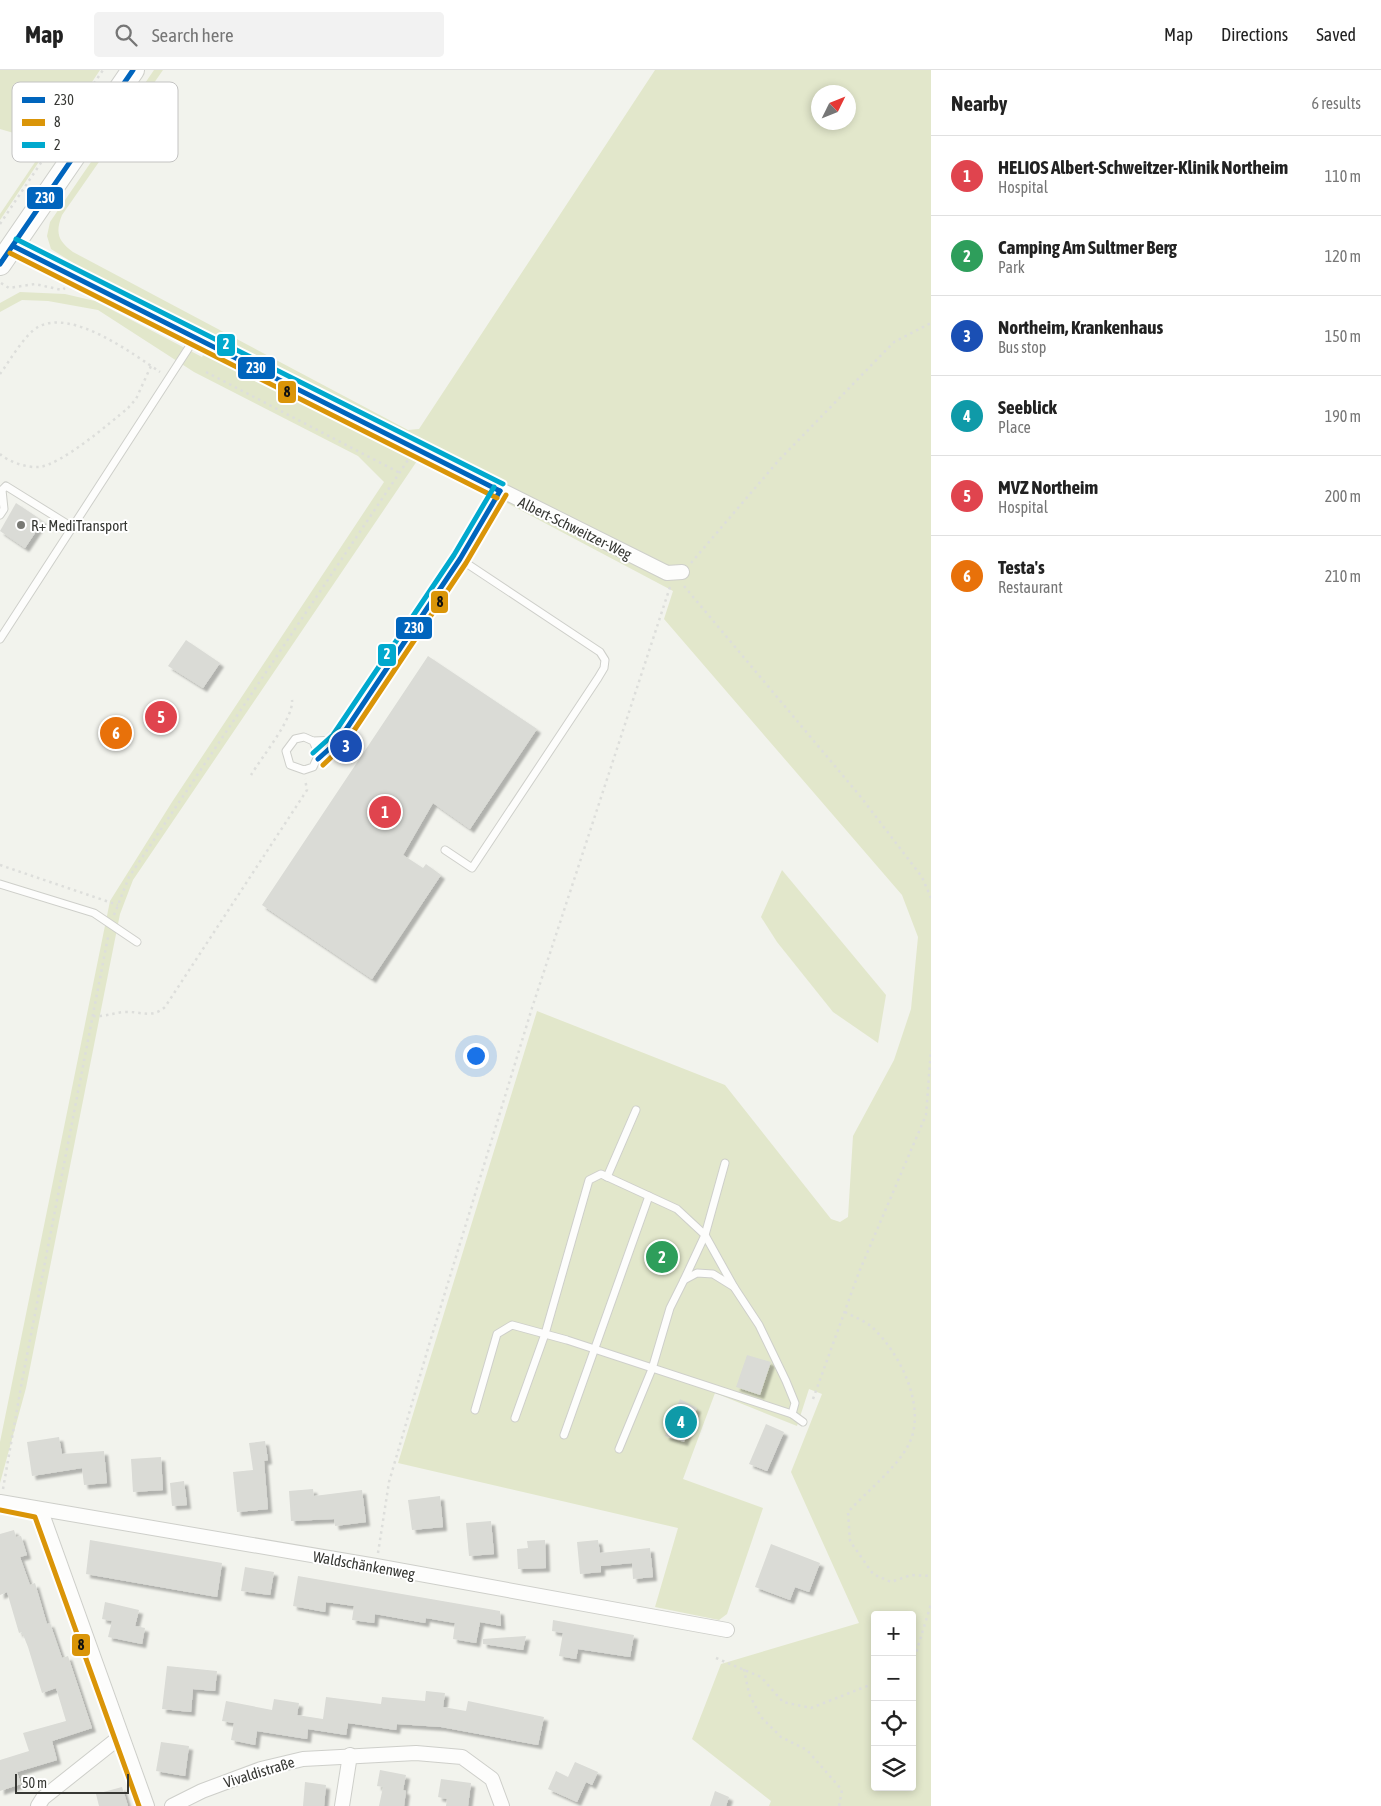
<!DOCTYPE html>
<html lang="en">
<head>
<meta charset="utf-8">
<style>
  :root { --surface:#fff; --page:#f2f2f2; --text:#222; --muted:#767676; --line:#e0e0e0; --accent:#ea580c }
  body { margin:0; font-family:"Asap Condensed",sans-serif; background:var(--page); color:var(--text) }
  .controls { position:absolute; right:15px; bottom:15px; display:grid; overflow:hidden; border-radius:5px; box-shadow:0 2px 8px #0003 }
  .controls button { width:45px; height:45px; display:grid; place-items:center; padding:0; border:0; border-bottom:1px solid var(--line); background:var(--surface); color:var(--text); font:25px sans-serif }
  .compass { position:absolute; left:811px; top:15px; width:45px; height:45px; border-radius:50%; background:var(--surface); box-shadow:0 2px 8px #0003; rotate:47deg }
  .scale { position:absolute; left:15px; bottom:12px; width:114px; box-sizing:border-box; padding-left:5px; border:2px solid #363733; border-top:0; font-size:14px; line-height:18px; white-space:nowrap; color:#363733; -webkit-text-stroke:4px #fff; paint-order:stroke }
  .you { position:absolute; left:475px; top:985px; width:18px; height:18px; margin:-12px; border:4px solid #fff; border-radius:50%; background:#1a73e8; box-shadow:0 0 0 8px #1a73e833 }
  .badge { display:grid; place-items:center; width:32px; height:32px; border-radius:50%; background:var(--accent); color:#fff; font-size:16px; font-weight:700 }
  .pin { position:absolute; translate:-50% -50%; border:2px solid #fff; box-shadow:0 1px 5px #0006 }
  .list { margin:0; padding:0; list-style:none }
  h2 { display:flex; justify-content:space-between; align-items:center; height:65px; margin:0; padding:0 20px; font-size:21px }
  h2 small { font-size:16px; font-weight:400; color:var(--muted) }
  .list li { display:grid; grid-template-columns:32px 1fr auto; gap:15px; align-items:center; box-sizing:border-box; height:80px; padding:0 20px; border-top:1px solid var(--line) }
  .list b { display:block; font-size:19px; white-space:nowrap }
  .list p { margin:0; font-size:16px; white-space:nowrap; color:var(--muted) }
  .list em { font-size:16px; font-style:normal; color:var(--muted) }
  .icon { flex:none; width:28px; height:28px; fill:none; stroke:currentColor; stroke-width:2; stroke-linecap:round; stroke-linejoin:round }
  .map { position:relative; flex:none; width:931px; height:1736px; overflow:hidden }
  header { display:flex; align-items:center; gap:30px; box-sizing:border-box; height:70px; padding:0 25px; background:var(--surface); border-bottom:1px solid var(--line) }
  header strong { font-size:24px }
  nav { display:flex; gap:28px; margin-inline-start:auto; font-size:18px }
  .search { width:350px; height:45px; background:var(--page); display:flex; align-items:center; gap:12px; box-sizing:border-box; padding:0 18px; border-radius:5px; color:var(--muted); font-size:19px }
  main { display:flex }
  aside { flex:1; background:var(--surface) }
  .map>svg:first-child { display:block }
  .green { fill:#e2e7cb; fill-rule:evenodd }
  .building { fill:#dadbd6; filter:url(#shadow) }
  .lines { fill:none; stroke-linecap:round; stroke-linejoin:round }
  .service-casing { stroke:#cecfca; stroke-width:9 }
  .minor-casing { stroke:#cecfca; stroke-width:16 }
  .primary-casing { stroke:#cecfca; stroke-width:24 }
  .path { stroke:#dddedb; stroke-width:2.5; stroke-dasharray:2.5 4; stroke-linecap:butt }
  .service { stroke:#fdfdfc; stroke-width:7 }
  .minor { stroke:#fdfdfc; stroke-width:14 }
  .primary { stroke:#fdfdfc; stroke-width:22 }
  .bus-1-casing { stroke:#fff; stroke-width:9 }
  .bus-2-casing { stroke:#fff; stroke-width:9 }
  .bus-3-casing { stroke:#fff; stroke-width:9 }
  .bus-1 { stroke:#0065bd; stroke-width:5 }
  .bus-2 { stroke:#da9508; stroke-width:5 }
  .bus-3 { stroke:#00a9ce; stroke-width:5 }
  .poi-dot { fill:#787974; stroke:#fff; stroke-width:2 }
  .labels { text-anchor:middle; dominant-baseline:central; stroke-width:4; stroke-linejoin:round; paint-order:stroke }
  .poi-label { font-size:15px; fill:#363733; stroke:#fff; text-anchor:start }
  .street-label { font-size:15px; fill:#363733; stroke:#fff }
  .key { fill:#fff; stroke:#c3c3c2; stroke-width:1 }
  .key-label { font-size:14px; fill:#363733 }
  .line-badge { stroke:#fff; stroke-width:2 }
  .badge-label { font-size:14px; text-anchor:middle; font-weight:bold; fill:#fff }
  .pale-badge-label { font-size:14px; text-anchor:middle; font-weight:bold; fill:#111 }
</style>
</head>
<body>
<header>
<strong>Map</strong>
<div class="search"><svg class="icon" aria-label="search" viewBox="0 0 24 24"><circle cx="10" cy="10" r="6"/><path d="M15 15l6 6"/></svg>Search here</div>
<nav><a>Map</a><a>Directions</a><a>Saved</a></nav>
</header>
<main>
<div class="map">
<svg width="931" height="1736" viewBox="0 0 931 1736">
  <defs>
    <filter id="shadow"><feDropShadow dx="4" dy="4" stdDeviation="1" flood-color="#0004"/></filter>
  </defs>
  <rect width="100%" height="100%" fill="#f2f3ed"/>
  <g class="green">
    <path d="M0 0H100L0 150V144L48 73 0 59Z"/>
    <path d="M154 0H163L62 145C55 163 58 171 73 182L408 360 419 359 655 0H931V1736H769L771 1731 692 1669 721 1594 859 1553 791 1402 822 1324 809 1319 797 1356 715 1323 683 1409 763 1438 727 1544 719 1550 655 1537 678 1458 398 1393 537 941 725 1015 831 1149 840 1152 848 1147 853 1066 894 990 911 939 918 867 902 825 664 549 673 521 507 433 417 391 133 810 120 844 26 1318 0 1413V1372L110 831 172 732 384 412 358 386 194 302 98 240 48 231 22 230 0 242V233L20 222 65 224 95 231 202 287 214 265 94 206 51 179 47 166 50 152ZM818 22H848V52H818ZM875 1545H912V1717H875Z"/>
    <path d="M782 800 886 925 878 973 833 942 777 872 761 847Z"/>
  </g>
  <g class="building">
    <path d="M16 433 43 451 25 478 0 461Z"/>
    <path d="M186 570 220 593 203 618 168 596Z"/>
    <path d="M428 586 537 659 470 759 433 733 403 785 423 798 426 794 441 805 372 909 262 835Z"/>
    <path d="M747 1285 771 1292 760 1325 736 1317Z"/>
    <path d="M680 1329 697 1338 684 1372 665 1366Z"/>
    <path d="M766 1354 784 1362 767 1401 749 1394Z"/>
    <path d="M59 1367 62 1384 104 1381 107 1413 84 1415 82 1398 32 1406 27 1372Z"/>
    <path d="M265 1371 268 1390 264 1391 268 1439 237 1442 233 1402 253 1400 249 1373Z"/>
    <path d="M161 1387 163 1420 133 1422 131 1389Z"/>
    <path d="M184 1411 187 1435 172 1436 170 1413Z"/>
    <path d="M313 1419 314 1426 362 1420 366 1452 335 1456 334 1449 291 1451 289 1421Z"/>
    <path d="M440 1426 443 1457 412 1460 408 1430Z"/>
    <path d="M491 1451 494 1484 469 1486 466 1453Z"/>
    <path d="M14 1460 16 1467 21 1466 27 1485 20 1487 30 1515 35 1513 47 1554 50 1553 62 1588 68 1586 92 1658 52 1671 57 1690 17 1702 21 1714 0 1721V1690L29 1681 23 1663 66 1651 56 1618 42 1623 28 1577 22 1562 19 1563 7 1522 0 1525V1464Z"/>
    <path d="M90 1470 222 1493 217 1527 86 1504Z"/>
    <path d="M545 1470 546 1498 518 1499 517 1479 528 1478 527 1471Z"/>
    <path d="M598 1470 600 1483 650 1478 653 1507 633 1509 632 1493 601 1496V1502L580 1504 577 1472Z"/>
    <path d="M771 1474 820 1493 809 1522 795 1517 790 1530 755 1517Z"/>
    <path d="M245 1497 274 1502 270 1525 241 1521Z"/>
    <path d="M298 1506 500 1541 501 1556 480 1552 476 1573 453 1569 455 1553 426 1548 425 1553 375 1544 374 1553 352 1550 354 1536 326 1532 325 1542 293 1536Z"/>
    <path d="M105 1532 139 1540 135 1556 145 1558 142 1574 108 1567 112 1551 102 1549Z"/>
    <path d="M553 1550 634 1565 630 1587 578 1579 576 1589 559 1586 563 1563 552 1561Z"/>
    <path d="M526 1566 523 1580 483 1574V1569Z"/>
    <path d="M167 1596 217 1601 215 1621 193 1619 191 1642 162 1639Z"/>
    <path d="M426 1621 445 1623 443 1637 466 1641 468 1631 544 1647 538 1675 441 1657 397 1654 396 1660 348 1653 346 1665 308 1659 307 1669 257 1661 255 1675 231 1670 234 1653 222 1651 226 1631 272 1640 274 1629 299 1633 297 1645 323 1649 326 1627 381 1634 382 1627 425 1631Z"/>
    <path d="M161 1672 189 1676 185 1706 156 1701Z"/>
    <path d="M575 1692 598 1702 592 1715 586 1712 577 1732 548 1719 556 1701 568 1707Z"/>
    <path d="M380 1700 406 1705 403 1720 406 1721 404 1736H379L383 1717 377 1716Z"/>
    <path d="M441 1709 471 1713 468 1736H446L447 1729 438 1727Z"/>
    <path d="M305 1712 326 1715 324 1736H303Z"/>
    <path d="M122 1717 128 1736H99L96 1724Z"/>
    <path d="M715 1721 729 1727 726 1736H710Z"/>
  </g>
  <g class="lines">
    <defs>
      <g id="service">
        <path d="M0 445 4 439 2 420 6 416 72 457"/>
        <path d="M0 569 195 268"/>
        <path d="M313 671 319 684 313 697 304 700 290 695 286 681 295 669 304 667 313 671 339 670"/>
        <path d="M318 689 339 670 460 489 500 421"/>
        <path d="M445 780 472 798 598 608 604 598 605 590 600 582 460 489"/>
        <path d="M0 814 94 843 137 872"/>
        <path d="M607 1107 636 1040"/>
        <path d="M684 1210 705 1165 725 1093"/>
        <path d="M475 1340 497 1264 512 1255 567 1270 792 1344 803 1352"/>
        <path d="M515 1348 545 1264 589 1110 601 1104 677 1139 705 1165 734 1217"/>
        <path d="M564 1365 649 1126"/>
        <path d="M619 1379 652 1299 670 1238 684 1210 697 1203 713 1204 734 1217 759 1255 786 1311 795 1333 792 1344"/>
      </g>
      <g id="minor">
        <path d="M13 176 667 503 682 502"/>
        <path d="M0 1432 376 1496 727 1560"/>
        <path d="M41 1441 147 1736"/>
        <path d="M38 1736 43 1728 121 1666"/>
        <path d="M172 1736 202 1721 261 1699 303 1689 416 1683 462 1687 492 1709 502 1736"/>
        <path d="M342 1736 350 1685"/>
      </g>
      <path id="primary" d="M0 194 133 0"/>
    </defs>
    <use href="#service" class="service-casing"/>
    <use href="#minor" class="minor-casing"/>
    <use href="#primary" class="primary-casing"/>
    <g class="path">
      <path d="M0 154 103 0"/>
      <path d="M1 213 9 218 35 214 62 220 65 218"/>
      <path d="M206 302 400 403"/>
      <path d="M0 304C9 292 25 264 38 257 72 238 133 284 160 302"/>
      <path d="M0 384C9 392 27 398 39 397 61 395 110 353 128 338L136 329 151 296"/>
      <path d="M691 493 779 390 894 272 931 253"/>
      <path d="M684 516 860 726 922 807 931 828"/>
      <path d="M251 705C261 688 294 648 292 630"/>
      <path d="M0 795 118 835"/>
      <path d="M114 845 129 807 408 390"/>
      <path d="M93 946C104 947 113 943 124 942 140 941 152 949 165 937L307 720 305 709"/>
      <path d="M845 1242C854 1247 865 1251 872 1257 900 1283 927 1337 909 1374 896 1399 867 1421 848 1442L850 1471 873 1504 891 1512 911 1505 931 1506"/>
      <path d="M813 1329 859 1202 926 1045 931 980"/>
      <path d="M3 1419 22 1311 108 867"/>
      <path d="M378 1483 389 1412 429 1275 532 938 670 517"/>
      <path d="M912 1586 916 1583 931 1534"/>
      <path d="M716 1588 761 1607 783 1632 811 1638 875 1613"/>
      <path d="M744 1599 749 1624 761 1647 781 1667 807 1680 842 1720 839 1736"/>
    </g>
    <use href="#service" class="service"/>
    <use href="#minor" class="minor"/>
    <use href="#primary" class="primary"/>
    <defs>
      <g id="bus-1">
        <path d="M13 176 500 421"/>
        <path d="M0 194 133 0"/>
        <path d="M318 689 339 670 460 489 500 421"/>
      </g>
      <g id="bus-2">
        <path d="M10 183 497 428"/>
        <path d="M323 695 345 674 466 493 506 425"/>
        <path d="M0 1440 35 1447 139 1736"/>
      </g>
      <g id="bus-3">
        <path d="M16 169 503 414"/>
        <path d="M313 683 333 665 454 485 494 417"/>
      </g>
    </defs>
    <use href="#bus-1" class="bus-1-casing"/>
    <use href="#bus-2" class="bus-2-casing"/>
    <use href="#bus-3" class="bus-3-casing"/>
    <use href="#bus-1" class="bus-1"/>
    <use href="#bus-2" class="bus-2"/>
    <use href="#bus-3" class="bus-3"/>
  </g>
  <circle class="poi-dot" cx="21" cy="455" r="5"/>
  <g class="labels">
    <g class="poi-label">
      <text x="31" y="455">R+ MediTransport</text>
    </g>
    <g class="street-label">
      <text transform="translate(575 458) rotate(26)">Albert-Schweitzer-Weg</text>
      <text transform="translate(364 1495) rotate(10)">Waldschänkenweg</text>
      <text transform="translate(259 1702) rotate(-17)">Vivaldistraße</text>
    </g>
  </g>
  <rect x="12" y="12" width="166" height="80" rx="8" class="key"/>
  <rect x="22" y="27" width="23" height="6" fill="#0065bd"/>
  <rect x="22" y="49" width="23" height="7" fill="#da9508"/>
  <rect x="22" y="72" width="23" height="6" fill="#00a9ce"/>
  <g class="key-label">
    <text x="54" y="35">230</text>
    <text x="54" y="57">8</text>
    <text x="54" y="80">2</text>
  </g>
  <g class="line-badge">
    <rect x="26" y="116" width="38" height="24" rx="5" fill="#0065bd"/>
    <rect x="216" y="263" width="20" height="24" rx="5" fill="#00a9ce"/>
    <rect x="237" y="286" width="39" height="24" rx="5" fill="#0065bd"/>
    <rect x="277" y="310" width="20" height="24" rx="5" fill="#da9508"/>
    <rect x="430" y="520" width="19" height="24" rx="5" fill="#da9508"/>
    <rect x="395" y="546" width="38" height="24" rx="5" fill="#0065bd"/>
    <rect x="377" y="573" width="20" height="24" rx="5" fill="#00a9ce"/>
    <rect x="71" y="1563" width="20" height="24" rx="5" fill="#da9508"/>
  </g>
  <g class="badge-label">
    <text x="45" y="133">230</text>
    <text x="226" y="279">2</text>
    <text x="256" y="303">230</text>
    <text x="414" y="563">230</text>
    <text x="387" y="589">2</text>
  </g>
  <g class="pale-badge-label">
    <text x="287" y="327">8</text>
    <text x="440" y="537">8</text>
    <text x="81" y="1580">8</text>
  </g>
</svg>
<div class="controls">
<button>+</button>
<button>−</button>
<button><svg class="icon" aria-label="locate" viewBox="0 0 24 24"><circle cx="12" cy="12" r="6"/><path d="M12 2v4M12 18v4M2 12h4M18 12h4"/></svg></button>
<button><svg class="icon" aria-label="layers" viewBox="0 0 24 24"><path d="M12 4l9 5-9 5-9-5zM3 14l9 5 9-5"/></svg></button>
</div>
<svg class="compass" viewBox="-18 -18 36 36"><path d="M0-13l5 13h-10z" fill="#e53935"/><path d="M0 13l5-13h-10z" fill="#767676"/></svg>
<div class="scale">50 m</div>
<div class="you"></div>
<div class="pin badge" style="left:385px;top:742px;background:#e0444e">1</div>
<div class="pin badge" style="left:662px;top:1187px;background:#2e9e5b">2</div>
<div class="pin badge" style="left:346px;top:676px;background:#1a4fb4">3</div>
<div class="pin badge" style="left:681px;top:1352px;background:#0f9aa8">4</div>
<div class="pin badge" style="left:161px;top:647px;background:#e0444e">5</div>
<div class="pin badge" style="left:116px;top:663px;background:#e8710a">6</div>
</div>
<aside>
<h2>Nearby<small>6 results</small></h2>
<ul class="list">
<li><span class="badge" style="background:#e0444e">1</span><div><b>HELIOS Albert-Schweitzer-Klinik Northeim</b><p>Hospital</p></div><em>110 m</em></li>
<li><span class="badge" style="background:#2e9e5b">2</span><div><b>Camping Am Sultmer Berg</b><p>Park</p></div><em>120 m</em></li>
<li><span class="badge" style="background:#1a4fb4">3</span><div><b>Northeim, Krankenhaus</b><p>Bus stop</p></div><em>150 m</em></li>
<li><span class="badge" style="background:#0f9aa8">4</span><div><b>Seeblick</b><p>Place</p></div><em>190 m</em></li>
<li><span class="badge" style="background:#e0444e">5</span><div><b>MVZ Northeim</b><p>Hospital</p></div><em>200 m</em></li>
<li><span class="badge" style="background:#e8710a">6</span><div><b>Testa's</b><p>Restaurant</p></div><em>210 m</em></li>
</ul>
</aside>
</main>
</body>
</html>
